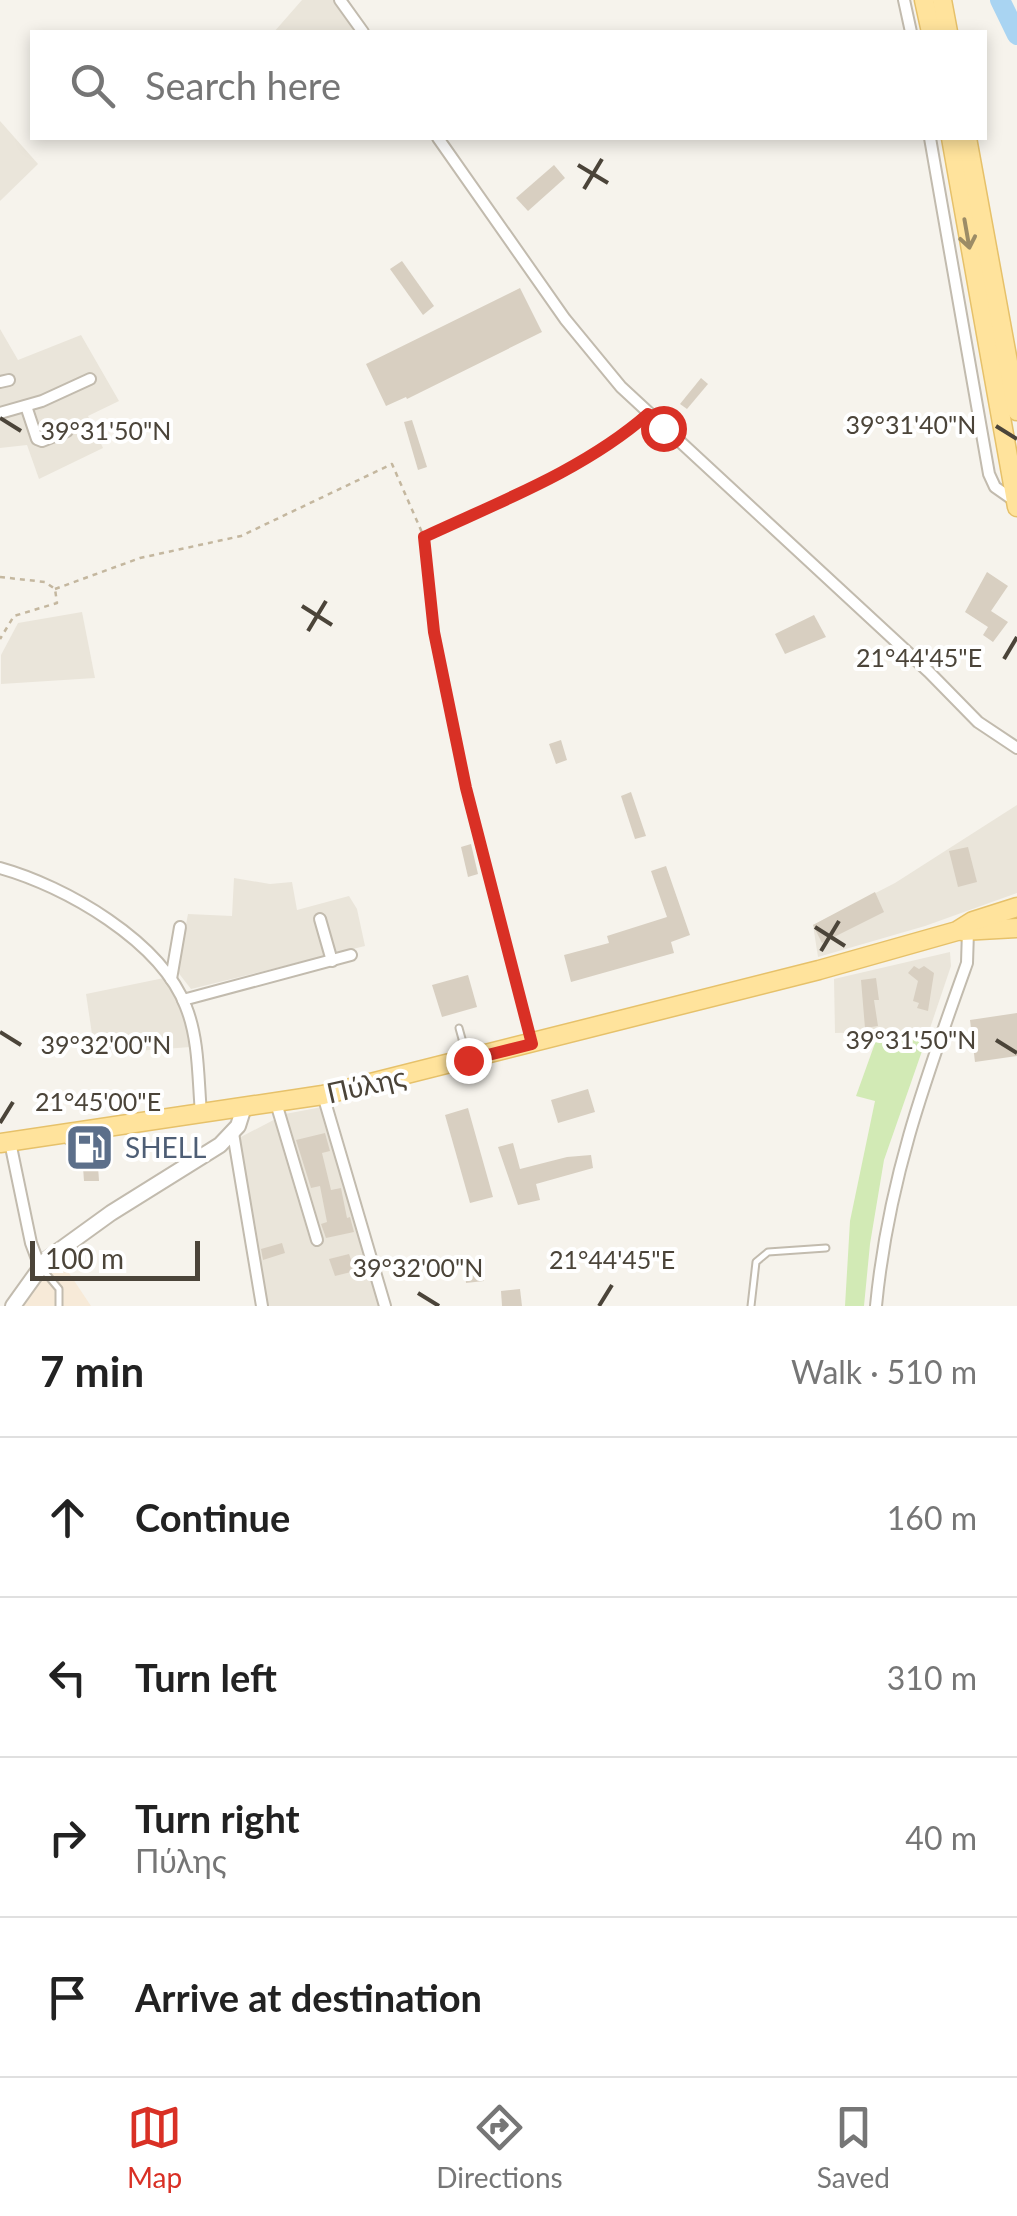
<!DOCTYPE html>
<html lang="en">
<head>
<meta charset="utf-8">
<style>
  :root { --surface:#fff; --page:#f6f6f6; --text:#222; --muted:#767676; --line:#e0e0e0; --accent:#d93025 }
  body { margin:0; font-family:Lato,sans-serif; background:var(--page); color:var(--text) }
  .scale { position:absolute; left:30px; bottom:25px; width:170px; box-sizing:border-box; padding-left:10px; border:5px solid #4b4439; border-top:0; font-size:28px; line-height:35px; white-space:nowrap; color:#4b4439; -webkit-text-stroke:8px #fff; paint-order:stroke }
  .stop { position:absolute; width:30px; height:30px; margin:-22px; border:8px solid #d93025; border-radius:50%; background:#fff }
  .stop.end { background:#d93025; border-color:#fff; box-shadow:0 2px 10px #0008 }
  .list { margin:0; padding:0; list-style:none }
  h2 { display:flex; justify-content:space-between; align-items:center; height:130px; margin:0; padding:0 40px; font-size:42px }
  h2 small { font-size:32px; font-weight:400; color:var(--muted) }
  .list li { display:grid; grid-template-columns:65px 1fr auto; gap:30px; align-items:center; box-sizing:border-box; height:160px; padding:0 40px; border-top:2px solid var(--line) }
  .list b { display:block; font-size:38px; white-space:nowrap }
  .list p { margin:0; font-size:32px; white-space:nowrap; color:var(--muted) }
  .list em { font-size:32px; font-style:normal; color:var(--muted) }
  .icon { flex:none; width:55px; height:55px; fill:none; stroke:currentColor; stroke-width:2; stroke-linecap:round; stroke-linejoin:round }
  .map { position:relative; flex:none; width:1017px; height:1306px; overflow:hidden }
  .search { position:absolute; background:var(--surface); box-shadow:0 5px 15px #0003; left:30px; right:30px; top:30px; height:110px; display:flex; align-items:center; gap:25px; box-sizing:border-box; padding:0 35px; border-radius:0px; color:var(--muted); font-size:38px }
  .sheet { height:770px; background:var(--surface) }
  nav { display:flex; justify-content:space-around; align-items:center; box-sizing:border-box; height:140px; border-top:2px solid var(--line); background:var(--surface); font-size:28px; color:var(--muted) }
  nav a { display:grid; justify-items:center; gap:5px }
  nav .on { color:var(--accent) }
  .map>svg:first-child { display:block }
  .residential { fill:#eae5da }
  .commercial { fill:#f7ead8 }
  .green { fill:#d2eab5 }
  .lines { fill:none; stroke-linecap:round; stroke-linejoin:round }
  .river { stroke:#a9d4f2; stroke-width:20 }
  .building { fill:#d8cfc1 }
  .service-casing { stroke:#c2bbae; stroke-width:9 }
  .minor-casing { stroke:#c2bbae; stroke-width:14 }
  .tertiary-casing { stroke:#c2bbae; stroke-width:18 }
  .primary-casing { stroke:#e6c16a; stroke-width:21 }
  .path { stroke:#c4b79f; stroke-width:2.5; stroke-dasharray:5 5; stroke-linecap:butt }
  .service { stroke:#fff; stroke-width:5 }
  .minor { stroke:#fff; stroke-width:10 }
  .tertiary { stroke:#fff; stroke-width:14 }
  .primary { stroke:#ffe39c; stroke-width:18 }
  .oneway { stroke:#9c8c66 }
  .route { stroke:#d93025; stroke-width:12 }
  .ticks { fill:none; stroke:#4b4439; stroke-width:4 }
  .labels { text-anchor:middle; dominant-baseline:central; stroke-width:8; stroke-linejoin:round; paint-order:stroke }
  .street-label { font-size:28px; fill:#4b4439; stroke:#fff }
  .service-label { font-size:28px; fill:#4e5e75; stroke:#fff; text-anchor:start }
  .ticks-label { font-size:25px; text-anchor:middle; fill:#4b4439; stroke:#fff; stroke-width:8; stroke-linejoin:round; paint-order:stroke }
</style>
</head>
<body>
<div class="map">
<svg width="1017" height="1306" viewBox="0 0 1017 1306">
  <rect width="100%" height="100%" fill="#f6f3ec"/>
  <g class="residential">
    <path d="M302 0H335L359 32H274Z"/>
    <path d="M0 121 38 164 0 201Z"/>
    <path d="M0 329 18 360 81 335 119 401 88 416 103 448 39 479 27 445 0 448Z"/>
    <path d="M82 612 95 678 1 684V655L18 623Z"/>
    <path d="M1017 805V893L925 926 818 957 813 925 895 883Z"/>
    <path d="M234 878 270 884 292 882 297 910 349 896 357 909 365 946 191 989 177 971 188 914 232 916Z"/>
    <path d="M950 952 951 966 929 1031 835 1033 834 979Z"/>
    <path d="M164 978 181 1005 191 1047 95 1054 86 994Z"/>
    <path d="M322 1107 374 1279 380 1306H264L237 1139 285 1114Z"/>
  </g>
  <path class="commercial" d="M59 1258 91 1306H23L34 1283Z"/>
  <path class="green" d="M929 1031 884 1160 870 1244 864 1306H845L850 1221 875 1101 856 1096 879 1032Z"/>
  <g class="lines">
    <path class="river" d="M1000 0 1017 35"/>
  </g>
  <g class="building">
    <path d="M554 165 565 178 528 211 516 198Z"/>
    <path d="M402 261 434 306 423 315 390 269Z"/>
    <path d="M520 288 542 332 407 399 406 397 386 406 366 364Z"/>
    <path d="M701 378 708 384 687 409 680 404Z"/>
    <path d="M412 420 427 467 418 470 404 422Z"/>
    <path d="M987 572 1008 586 991 611 1008 622 993 642 983 635 988 627 965 612Z"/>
    <path d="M814 615 826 637 785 654 775 634Z"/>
    <path d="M561 740 567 760 556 764 549 744Z"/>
    <path d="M631 792 646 836 635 839 621 796Z"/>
    <path d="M471 844 478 874 468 877 461 847Z"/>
    <path d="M968 847 977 882 958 887 949 851Z"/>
    <path d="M666 866 690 935 671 942 674 953 571 982 564 955 609 943 607 936 667 917 651 871Z"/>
    <path d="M875 892 884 912 822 943 813 925Z"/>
    <path d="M914 966 919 969 924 966 934 973 928 1011 917 1008 919 1003 913 1001 918 981 908 973Z"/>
    <path d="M468 975 477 1007 442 1017 432 985Z"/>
    <path d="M876 978 879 1000H874L878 1026 865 1028 861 980Z"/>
    <path d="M1017 1013V1056L975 1062 970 1020Z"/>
    <path d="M588 1089 595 1112 558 1123 551 1100Z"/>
    <path d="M468 1108 493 1197 470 1203 445 1115Z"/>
    <path d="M325 1133 330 1151 322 1153 331 1190 341 1188 347 1218 350 1217 354 1232 326 1238 321 1224 327 1222 320 1186 311 1188 296 1140Z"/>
    <path d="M513 1143 520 1169 567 1157 591 1155 593 1168 536 1184 540 1200 518 1205 498 1147Z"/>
    <path d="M97 1151 99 1181H84L82 1154Z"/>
    <path d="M282 1243 285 1253 263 1260 261 1249Z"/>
    <path d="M349 1254 355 1271 335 1276 329 1259Z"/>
    <path d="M482 1264 484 1281 466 1283 465 1265Z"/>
    <path d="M520 1289 522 1306H502L501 1291Z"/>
  </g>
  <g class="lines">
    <defs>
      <g id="service">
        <path d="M459 1028 467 1057"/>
        <path d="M65 1139 77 1148 98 1145 106 1135"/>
        <path d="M43 1270 59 1289V1306"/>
        <path d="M751 1306 756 1262 768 1252 826 1248"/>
      </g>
      <g id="minor">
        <path d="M340 0 363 32"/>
        <path d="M904 0 911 32"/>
        <path d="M438 138 565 319 621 387 929 672 978 722 1017 748"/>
        <path d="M930 138 989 474 995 487 1015 501"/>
        <path d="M0 382 9 380"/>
        <path d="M26 406 37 439 42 441 67 431"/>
        <path d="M0 413 42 401 90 379"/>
        <path d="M0 868C65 886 161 941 186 1007 199 1039 198 1079 201 1113"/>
        <path d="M320 919 332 961"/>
        <path d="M171 979 180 927"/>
        <path d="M183 1000 351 955"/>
        <path d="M323 1095 385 1306"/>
        <path d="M276 1103 317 1240"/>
        <path d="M233 1133 262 1306"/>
        <path d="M10 1142 31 1243 40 1267"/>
        <path d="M876 1306C888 1181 925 1080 967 963L968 931"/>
      </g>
      <path id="tertiary" d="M13 1306 46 1260 111 1213 220 1145 238 1126 244 1107"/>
      <g id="primary">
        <path d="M924 0 931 32"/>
        <path d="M942 0 948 32"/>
        <path d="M951 138 1017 507"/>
        <path d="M967 138 1017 411"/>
        <path d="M962 931 1017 928"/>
        <path d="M0 1143 323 1095 819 970 957 931 973 921 1017 907"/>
      </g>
    </defs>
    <use href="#service" class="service-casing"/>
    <use href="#minor" class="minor-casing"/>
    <use href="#tertiary" class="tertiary-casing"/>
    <use href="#primary" class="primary-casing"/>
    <g class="path">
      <path d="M426 536 576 463 643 418"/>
      <path d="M0 577 45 582 55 589 57 603 14 616 0 639"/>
      <path d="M55 589 140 558 241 536 392 464 424 537 434 632 466 788 518 995 529 1027"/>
    </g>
    <use href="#service" class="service"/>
    <use href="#minor" class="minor"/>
    <use href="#tertiary" class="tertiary"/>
    <use href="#primary" class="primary"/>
  </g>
  <defs><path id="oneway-shaft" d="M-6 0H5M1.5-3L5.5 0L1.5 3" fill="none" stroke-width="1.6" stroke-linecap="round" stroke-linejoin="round" transform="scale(2.5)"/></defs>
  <use class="oneway" href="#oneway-shaft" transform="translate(967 234) rotate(80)"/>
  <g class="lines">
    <path class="route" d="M468 1060 532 1044 466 788 434 632 424 537C499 502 584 470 648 414L663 428"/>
  </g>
  <path class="ticks" d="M578 165 608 183M584 189 602 159M0 418 21 431M996 426 1017 439M302 606 332 625M308 631 326 601M1004 659 1017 637M815 927 845 946M821 951 839 921M0 1032 21 1045M996 1040 1017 1053M0 1123 13 1102M418 1293 439 1306M599 1306 612 1285"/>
  <defs>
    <symbol id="fuel-square" viewBox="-11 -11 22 22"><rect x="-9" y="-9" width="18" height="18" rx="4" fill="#5c6f8a" stroke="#fff"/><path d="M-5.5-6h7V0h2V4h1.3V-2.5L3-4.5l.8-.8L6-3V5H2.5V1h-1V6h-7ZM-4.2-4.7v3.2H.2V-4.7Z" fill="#fff"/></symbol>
  </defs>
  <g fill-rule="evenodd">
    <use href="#fuel-square" x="62" y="1120" width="55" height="55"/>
  </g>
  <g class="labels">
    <g class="street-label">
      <text transform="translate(366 1084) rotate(-13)">Πύλης</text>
    </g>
    <g class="service-label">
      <text x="125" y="1147">SHELL</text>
    </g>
  </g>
  <g class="ticks-label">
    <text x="911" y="434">39°31'40"N</text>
    <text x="106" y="440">39°31'50"N</text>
    <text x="919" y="667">21°44'45"E</text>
    <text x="911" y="1049">39°31'50"N</text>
    <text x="106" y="1054">39°32'00"N</text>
    <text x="98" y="1111">21°45'00"E</text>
    <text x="612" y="1269">21°44'45"E</text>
    <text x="418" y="1277">39°32'00"N</text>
  </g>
</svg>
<div class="scale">100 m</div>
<div class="stop" style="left:663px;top:428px"></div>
<div class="stop end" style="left:468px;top:1060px"></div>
<div class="search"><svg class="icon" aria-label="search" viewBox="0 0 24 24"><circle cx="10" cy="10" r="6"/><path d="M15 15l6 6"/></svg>Search here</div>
</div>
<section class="sheet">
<h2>7 min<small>Walk · 510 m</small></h2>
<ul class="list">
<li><svg class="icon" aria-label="ahead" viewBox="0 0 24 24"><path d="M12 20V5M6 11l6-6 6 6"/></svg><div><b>Continue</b></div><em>160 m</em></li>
<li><svg class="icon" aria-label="left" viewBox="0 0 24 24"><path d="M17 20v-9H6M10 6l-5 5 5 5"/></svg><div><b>Turn left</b></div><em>310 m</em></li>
<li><svg class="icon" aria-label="right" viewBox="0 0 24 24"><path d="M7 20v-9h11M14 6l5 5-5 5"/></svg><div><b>Turn right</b><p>Πύλης</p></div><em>40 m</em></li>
<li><svg class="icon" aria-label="arrive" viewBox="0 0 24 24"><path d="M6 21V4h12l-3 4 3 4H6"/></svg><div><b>Arrive at destination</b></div></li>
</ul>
</section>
<nav>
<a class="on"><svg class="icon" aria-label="map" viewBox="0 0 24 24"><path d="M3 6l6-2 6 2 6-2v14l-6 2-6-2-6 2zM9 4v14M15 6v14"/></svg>Map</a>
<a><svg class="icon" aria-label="directions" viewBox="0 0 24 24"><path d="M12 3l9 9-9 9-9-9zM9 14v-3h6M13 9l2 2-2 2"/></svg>Directions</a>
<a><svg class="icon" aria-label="saved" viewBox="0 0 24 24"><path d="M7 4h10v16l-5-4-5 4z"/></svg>Saved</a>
</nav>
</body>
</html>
